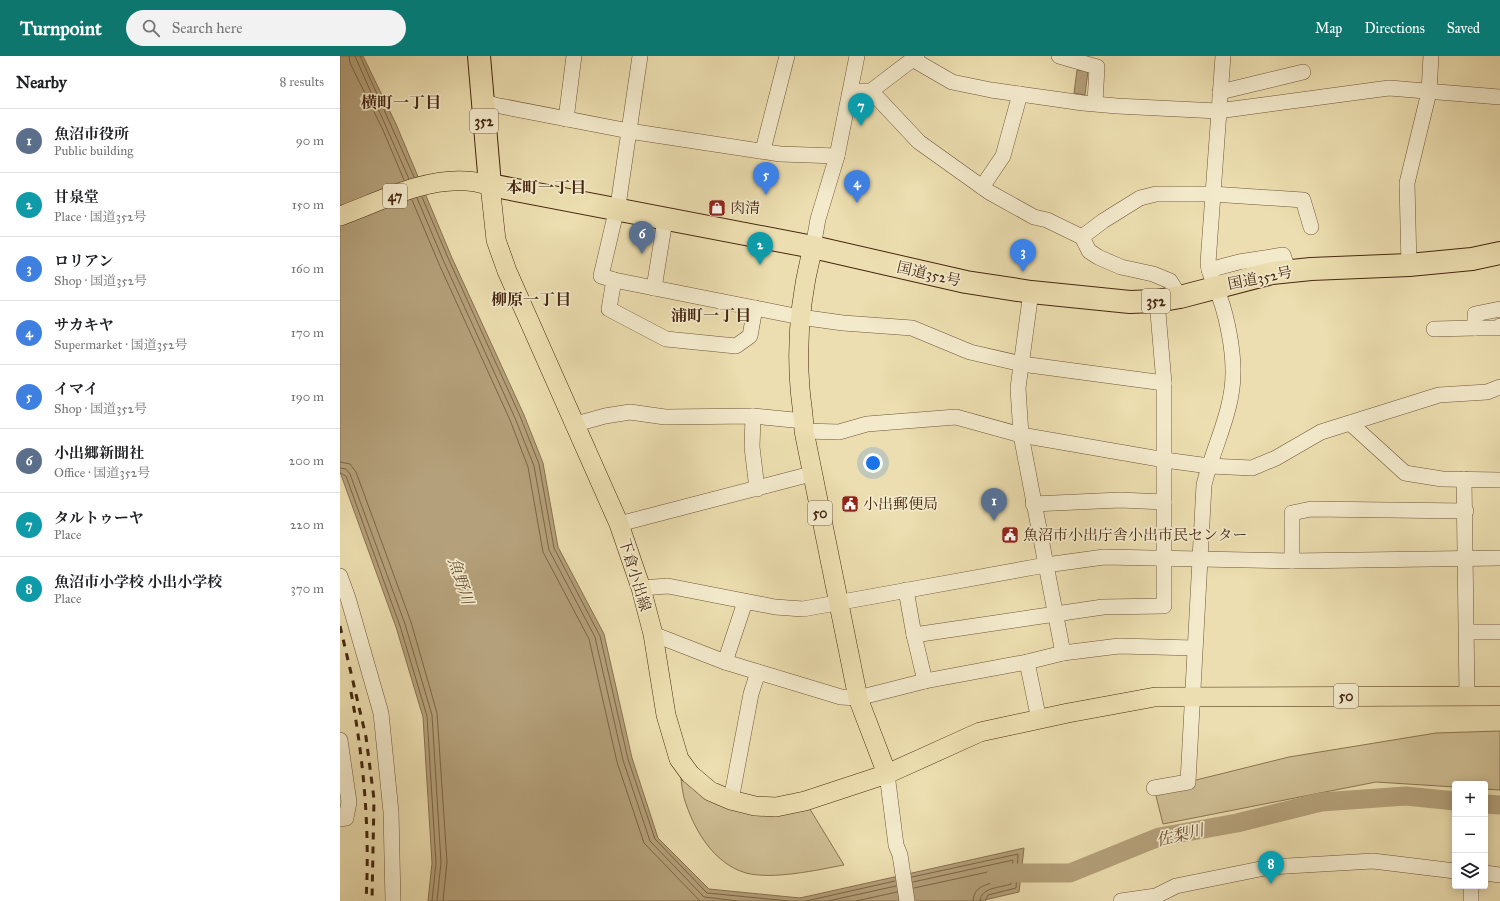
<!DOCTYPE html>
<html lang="en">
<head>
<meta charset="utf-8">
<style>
  :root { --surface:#fff; --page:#f2f2f2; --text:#202124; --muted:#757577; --line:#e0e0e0; --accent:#0f766e }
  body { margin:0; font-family:"IM FELL Great Primer","Noto Serif JP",serif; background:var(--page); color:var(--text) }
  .controls { position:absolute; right:12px; bottom:12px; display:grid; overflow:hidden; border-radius:4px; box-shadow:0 2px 10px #0003 }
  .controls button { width:36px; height:36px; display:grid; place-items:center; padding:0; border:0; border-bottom:1px solid var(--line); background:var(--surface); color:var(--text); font:20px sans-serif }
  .you { position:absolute; left:533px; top:407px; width:14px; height:14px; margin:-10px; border:3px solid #fff; border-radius:50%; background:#1a73e8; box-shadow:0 0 0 6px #1a73e833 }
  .badge { display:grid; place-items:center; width:26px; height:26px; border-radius:50%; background:var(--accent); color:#fff; font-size:13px; font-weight:700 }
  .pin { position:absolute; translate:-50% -33px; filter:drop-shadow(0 1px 2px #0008) }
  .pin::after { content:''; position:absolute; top:21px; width:14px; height:12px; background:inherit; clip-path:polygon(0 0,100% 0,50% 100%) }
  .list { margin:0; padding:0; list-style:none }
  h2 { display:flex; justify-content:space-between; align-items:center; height:52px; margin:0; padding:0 16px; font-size:17px }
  h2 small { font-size:13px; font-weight:400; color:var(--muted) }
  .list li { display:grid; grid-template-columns:26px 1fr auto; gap:12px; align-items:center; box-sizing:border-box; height:64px; padding:0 16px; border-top:1px solid var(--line) }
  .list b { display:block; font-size:15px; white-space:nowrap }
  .list p { margin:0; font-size:13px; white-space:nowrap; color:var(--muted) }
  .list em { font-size:13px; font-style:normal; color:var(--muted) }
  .icon { flex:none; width:22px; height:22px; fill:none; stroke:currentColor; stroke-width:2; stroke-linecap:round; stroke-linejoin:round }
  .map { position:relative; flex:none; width:1160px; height:845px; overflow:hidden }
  header { display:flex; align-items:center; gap:24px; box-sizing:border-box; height:56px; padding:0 20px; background:var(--accent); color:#fff }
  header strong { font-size:19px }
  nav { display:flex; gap:22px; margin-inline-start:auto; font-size:14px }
  .search { width:280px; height:36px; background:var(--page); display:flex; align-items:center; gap:10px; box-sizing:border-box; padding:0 14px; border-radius:22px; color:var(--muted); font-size:15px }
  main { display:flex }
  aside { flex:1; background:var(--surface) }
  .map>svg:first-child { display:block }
  .green { fill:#d0bf95; stroke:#8b7352 }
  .water { fill:#b4a07a; stroke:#887050 }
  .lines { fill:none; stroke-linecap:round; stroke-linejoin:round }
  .shore { stroke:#7d6445; stroke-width:1 }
  .river { stroke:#b4a07a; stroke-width:19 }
  .minor-casing { stroke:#705538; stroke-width:16 }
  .major-casing { stroke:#462710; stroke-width:20 }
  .highway-casing { stroke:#462710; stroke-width:24 }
  .minor { stroke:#f3eacc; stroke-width:15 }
  .major { stroke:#ecdeb0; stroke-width:19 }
  .highway { stroke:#ecdeb0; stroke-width:22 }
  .rail { stroke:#462710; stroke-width:3; stroke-dasharray:7 7; stroke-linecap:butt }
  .labels { text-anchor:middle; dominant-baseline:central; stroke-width:3.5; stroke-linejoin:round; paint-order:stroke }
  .shield { fill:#f3eacc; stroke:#7a6248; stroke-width:1 }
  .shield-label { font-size:14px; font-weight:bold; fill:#462710 }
  .poi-label { font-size:15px; fill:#462710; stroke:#f3eacc; text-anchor:start }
  .street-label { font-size:15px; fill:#462710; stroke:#f3eacc }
  .neighbourhood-label { font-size:16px; font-weight:bold; fill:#462710; stroke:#f3eacc }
  .water-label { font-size:16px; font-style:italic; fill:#674b30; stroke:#f3eacc }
</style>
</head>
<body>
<header>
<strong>Turnpoint</strong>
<div class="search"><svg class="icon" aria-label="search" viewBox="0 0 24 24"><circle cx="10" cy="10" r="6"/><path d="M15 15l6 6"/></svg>Search here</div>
<nav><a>Map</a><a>Directions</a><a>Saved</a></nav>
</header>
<main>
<aside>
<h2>Nearby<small>8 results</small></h2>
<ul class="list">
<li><span class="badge" style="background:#5c6f8a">1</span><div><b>魚沼市役所</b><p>Public building</p></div><em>90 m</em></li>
<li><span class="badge" style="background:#0f9aa8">2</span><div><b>甘泉堂</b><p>Place · 国道352号</p></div><em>150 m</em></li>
<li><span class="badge" style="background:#3f7fe0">3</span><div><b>ロリアン</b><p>Shop · 国道352号</p></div><em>160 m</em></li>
<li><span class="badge" style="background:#3f7fe0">4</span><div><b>サカキヤ</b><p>Supermarket · 国道352号</p></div><em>170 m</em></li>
<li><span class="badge" style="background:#3f7fe0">5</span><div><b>イマイ</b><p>Shop · 国道352号</p></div><em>190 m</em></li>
<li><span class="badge" style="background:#5c6f8a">6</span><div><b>小出郷新聞社</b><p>Office · 国道352号</p></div><em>200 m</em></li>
<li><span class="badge" style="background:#0f9aa8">7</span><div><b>タルトゥーヤ</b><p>Place</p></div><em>220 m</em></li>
<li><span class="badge" style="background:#0f9aa8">8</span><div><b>魚沼市小学校 小出小学校</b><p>Place</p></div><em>370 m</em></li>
</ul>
</aside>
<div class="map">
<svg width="1160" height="845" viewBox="0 0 1160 845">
  <rect width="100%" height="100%" fill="#ecdeb0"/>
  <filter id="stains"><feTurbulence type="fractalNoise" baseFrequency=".005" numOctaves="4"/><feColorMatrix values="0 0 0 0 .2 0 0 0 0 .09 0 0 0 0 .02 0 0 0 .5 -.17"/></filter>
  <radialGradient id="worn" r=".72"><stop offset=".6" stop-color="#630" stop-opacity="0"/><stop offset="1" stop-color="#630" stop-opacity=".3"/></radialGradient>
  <g class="green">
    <path d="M1160 675V734L1145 733V728H1115V731L1036 726 823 768 814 732 848 726 949 701 1096 677Z"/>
    <path d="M339 703 391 744 465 745 504 809C477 814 433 824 406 817 375 808 356 777 346 748 341 735 341 717 339 703Z"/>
  </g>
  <g class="water">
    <path d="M0 0H23L56 68 112 202 184 359 203 407 218 491 264 578 292 702 318 782 369 833 460 842 684 792 679 836 640 845H88L92 807 83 661 56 571 0 416Z"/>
    <path d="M737 14 748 15 745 39 734 37Z"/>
  </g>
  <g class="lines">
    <g class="shore">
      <path d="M9 0 10 7 43 74 64 124"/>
      <path d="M15 0 69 123"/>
      <path d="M20 0 74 121"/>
      <path d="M82 141 109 204 180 360 199 408 214 492 260 580 288 703 315 783 367 837 449 845"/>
      <path d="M77 142 104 206 175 362 194 410 209 494 255 581 283 704 310 785 364 841 398 845"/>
      <path d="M72 144 99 208 170 364 188 411 203 496 249 583 277 706 304 787 360 845"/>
      <path d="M0 406 10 408 16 416 71 566 97 657 107 806 103 845"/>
      <path d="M0 412 6 413 10 418 65 568 92 659 101 806 97 845"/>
      <path d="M0 417 6 420 60 570 87 660 96 807 92 845"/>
      <path d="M572 821 678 798 676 832 648 839 645 845"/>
      <path d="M573 826 673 804 671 828C660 832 641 831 640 845"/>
      <path d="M574 832 666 812 665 824C652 828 634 827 633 845"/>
      <path d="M466 845 555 825"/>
      <path d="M488 845 556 830"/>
      <path d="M516 845 557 836"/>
    </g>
    <g class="river">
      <path d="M1145 748 1160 749"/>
      <path d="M656 820 671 817H730L819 781 897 767 981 746 1066 740 1115 745"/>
    </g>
    <defs>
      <g id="minor">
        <path d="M300 0 279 143 261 220 274 224 460 261 503 267 572 272 630 296 682 308 824 327"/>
        <path d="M719 0 757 11 755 47"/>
        <path d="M574 4 612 26 651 34 743 47 777 50 878 55 1049 32 1160 41"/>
        <path d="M521 35H531L577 0"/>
        <path d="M531 35 579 86 649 136 694 161 707 164 742 181 749 195 758 201 781 211 813 218 830 225 840 241"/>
        <path d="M880 36 963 16"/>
        <path d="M143 45 155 49 289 75 440 98 497 100"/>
        <path d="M226 63 234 0"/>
        <path d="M423 94 447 0"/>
        <path d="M642 131 663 100 680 38"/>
        <path d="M742 181 763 165 800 142 816 138H872L963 144 971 171"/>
        <path d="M473 191 478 163 497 100 517 0"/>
        <path d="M1069 209 1067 127 1089 36 1091 0"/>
        <path d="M869 214 899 206 943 199 949 216"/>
        <path d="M274 224 269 253 326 283 396 290 410 280 415 252"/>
        <path d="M314 232 325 164"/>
        <path d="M691 236 678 332 681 379 723 597"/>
        <path d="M1160 253 1135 258V272H1158L1160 270"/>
        <path d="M1094 273 1135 272"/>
        <path d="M413 360 412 391 417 433"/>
        <path d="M1010 367 1065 417 1102 423 1160 424"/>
        <path d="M236 368 265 360 290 356 325 361 413 360 464 365"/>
        <path d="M464 375 499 376 527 368 616 361 681 379 825 404 869 410 912 412 936 402 981 376 1099 339 1147 336 1160 331"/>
        <path d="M1124 423 1127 640"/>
        <path d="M693 448 780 444 824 446"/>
        <path d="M279 468 471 418"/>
        <path d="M952 505V457L971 453 1126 455"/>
        <path d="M0 520 8 542 41 657 51 756 53 845"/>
        <path d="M301 532 328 530 435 551 463 553 706 509 764 501 952 505 1160 502"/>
        <path d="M566 534 574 579 585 625"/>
        <path d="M1127 576H1160"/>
        <path d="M313 578 385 606 418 616 501 641 518 642 585 625 687 606 723 597 779 590 854 592"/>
        <path d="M574 579 763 551 824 550V327L817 245"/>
        <path d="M385 606 405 546"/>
        <path d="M687 606 699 664"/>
        <path d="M0 684 9 746 6 762 0 763"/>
        <path d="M547 718 556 789 560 799 567 845"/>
        <path d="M814 732 848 726 864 429C873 391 894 354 893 314 893 292 887 262 880 242 876 230 869 220 868 207L883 0"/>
        <path d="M391 744 411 638 418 616"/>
        <path d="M1145 817 1160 819"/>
        <path d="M781 845 816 840 836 830 930 811 1033 805 1115 815"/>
        <path d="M1131 845V830"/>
      </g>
      <g id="major">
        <path d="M0 160C39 146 83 122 126 125 134 125 142 128 150 129L156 184 167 215 279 468 301 532 313 578 326 659 339 703 350 718 370 735 391 744 415 750 436 751 465 745 547 718 640 676 728 657 815 641 1160 640"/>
        <path d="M473 191C461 237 456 284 460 332 461 346 464 360 464 375L518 642 547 718"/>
      </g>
      <path id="highway" d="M139 0 150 129 473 191 626 226 691 236 790 246 817 245 840 241 932 217 971 213 1069 209 1132 203 1160 197"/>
    </defs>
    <use href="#minor" class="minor-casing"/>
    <use href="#major" class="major-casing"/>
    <use href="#highway" class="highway-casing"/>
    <use href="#minor" class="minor"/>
    <use href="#major" class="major"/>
    <use href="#highway" class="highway"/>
    <g class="rail">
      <path d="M0 570 26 681 34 743 32 845"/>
      <path d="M11 636C24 706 30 774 26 845"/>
    </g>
  </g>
  <defs>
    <symbol id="shop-square" viewBox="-11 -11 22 22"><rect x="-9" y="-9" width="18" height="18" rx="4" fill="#8f2418" stroke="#f3eacc"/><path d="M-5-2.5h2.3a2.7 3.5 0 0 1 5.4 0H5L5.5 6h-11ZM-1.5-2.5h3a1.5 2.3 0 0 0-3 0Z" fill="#fff"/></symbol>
    <symbol id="civic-square" viewBox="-11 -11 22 22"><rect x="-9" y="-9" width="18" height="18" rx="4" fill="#8f2418" stroke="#f3eacc"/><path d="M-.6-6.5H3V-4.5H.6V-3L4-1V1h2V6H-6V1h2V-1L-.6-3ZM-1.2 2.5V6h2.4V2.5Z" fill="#fff"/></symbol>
  </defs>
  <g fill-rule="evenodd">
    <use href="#shop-square" x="367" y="142" width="20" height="20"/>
    <use href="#civic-square" x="500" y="438" width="20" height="20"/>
    <use href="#civic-square" x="660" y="469" width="20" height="20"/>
  </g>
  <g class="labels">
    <g class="shield">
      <rect x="130" y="53" width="28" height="24" rx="3"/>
      <rect x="43" y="128" width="24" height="24" rx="3"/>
      <rect x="802" y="233" width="28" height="24" rx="3"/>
      <rect x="468" y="445" width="24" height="24" rx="3"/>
      <rect x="994" y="628" width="24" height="24" rx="3"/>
    </g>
    <g class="shield-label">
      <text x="144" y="65">352</text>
      <text x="55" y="140">47</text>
      <text x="816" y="245">352</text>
      <text x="480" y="457">50</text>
      <text x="1006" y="640">50</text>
    </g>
    <g class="poi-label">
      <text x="390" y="152">肉清</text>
      <text x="523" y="448">小出郵便局</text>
      <text x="683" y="479">魚沼市小出庁舎小出市民センター</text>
    </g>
    <g class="street-label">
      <text transform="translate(589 218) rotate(13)">国道352号</text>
      <text transform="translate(920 222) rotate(-11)">国道352号</text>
      <text transform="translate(295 519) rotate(73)">下倉小出線</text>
    </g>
    <g class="neighbourhood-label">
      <text x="61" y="46">横町一丁目</text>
      <text x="206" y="131">本町一丁目</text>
      <text x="191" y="243">柳原一丁目</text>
      <text x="371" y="259">浦町一丁目</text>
    </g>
    <g class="water-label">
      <text transform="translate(121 525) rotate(72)">魚野川</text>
      <text transform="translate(840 779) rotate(-13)">佐梨川</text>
    </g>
  </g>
  <rect width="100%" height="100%" filter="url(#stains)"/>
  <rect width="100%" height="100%" fill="url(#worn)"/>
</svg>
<div class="controls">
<button>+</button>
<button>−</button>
<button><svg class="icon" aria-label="layers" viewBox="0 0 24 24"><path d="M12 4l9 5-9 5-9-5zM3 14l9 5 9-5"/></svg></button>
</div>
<div class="you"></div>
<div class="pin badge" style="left:654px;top:465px;background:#5c6f8a">1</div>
<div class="pin badge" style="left:420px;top:209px;background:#0f9aa8">2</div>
<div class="pin badge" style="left:683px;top:216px;background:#3f7fe0">3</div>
<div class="pin badge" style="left:517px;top:147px;background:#3f7fe0">4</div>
<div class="pin badge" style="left:426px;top:139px;background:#3f7fe0">5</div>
<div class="pin badge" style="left:302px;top:198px;background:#5c6f8a">6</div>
<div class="pin badge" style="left:521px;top:70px;background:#0f9aa8">7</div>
<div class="pin badge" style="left:931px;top:828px;background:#0f9aa8">8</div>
</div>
</main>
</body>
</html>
